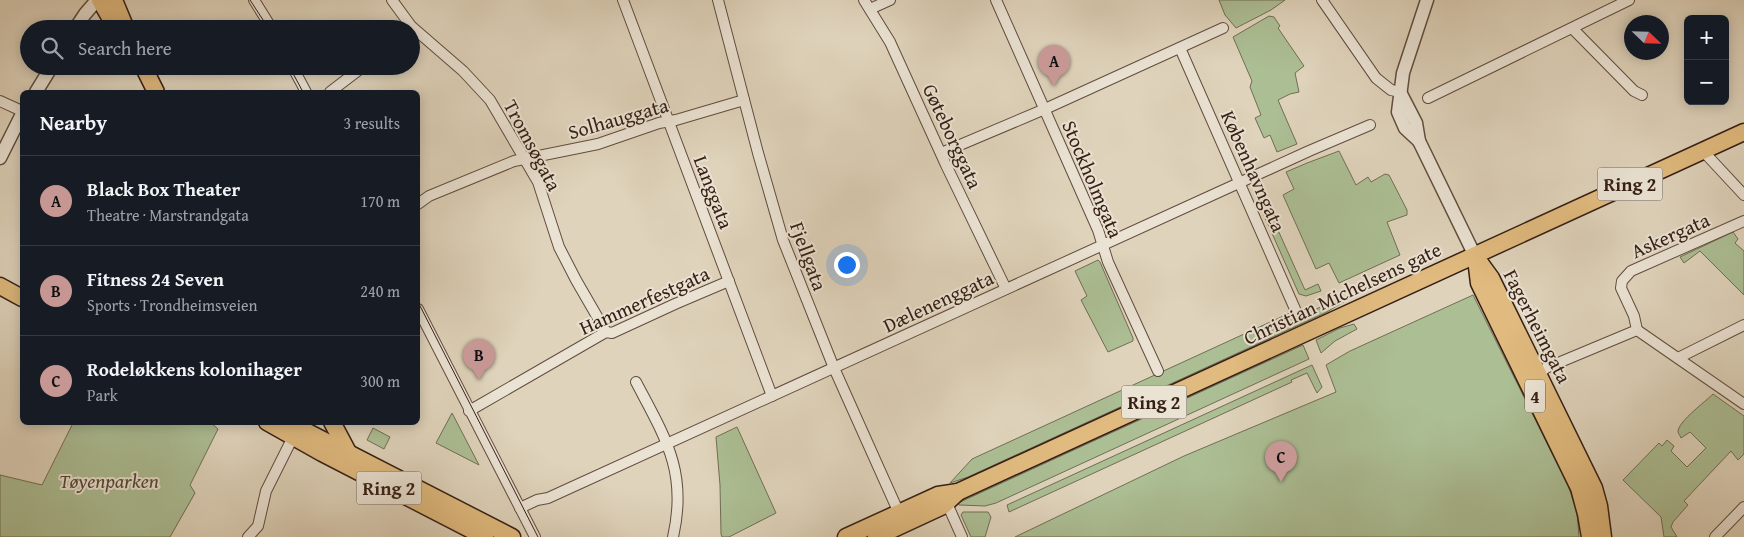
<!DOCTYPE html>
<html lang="en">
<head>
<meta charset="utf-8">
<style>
  :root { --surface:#171b24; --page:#20242c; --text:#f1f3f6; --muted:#9ea1a6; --line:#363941; --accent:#c59692 }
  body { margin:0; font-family:"Gentium Book Plus",serif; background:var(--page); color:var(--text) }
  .controls { position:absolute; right:15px; top:15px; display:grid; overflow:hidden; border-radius:8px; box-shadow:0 2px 12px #0003 }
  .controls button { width:45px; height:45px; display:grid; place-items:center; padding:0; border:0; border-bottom:1px solid var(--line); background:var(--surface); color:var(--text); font:25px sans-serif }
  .compass { position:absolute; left:1624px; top:15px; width:45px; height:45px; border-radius:50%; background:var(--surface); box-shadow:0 2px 12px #0003; rotate:113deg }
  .you { position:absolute; left:846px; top:264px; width:18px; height:18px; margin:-12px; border:4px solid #fff; border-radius:50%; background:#1a73e8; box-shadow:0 0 0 8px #1a73e833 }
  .badge { display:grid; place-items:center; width:32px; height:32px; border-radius:50%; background:var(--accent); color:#111; font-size:16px; font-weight:700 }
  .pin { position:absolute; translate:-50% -41px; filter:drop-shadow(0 1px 2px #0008) }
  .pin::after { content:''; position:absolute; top:26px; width:18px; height:15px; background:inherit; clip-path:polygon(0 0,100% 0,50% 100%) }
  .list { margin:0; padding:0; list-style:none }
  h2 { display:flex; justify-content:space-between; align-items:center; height:65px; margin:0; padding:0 20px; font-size:21px }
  h2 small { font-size:16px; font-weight:400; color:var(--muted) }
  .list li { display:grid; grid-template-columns:32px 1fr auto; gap:15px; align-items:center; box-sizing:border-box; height:90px; padding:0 20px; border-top:1px solid var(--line) }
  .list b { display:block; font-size:19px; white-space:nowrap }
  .list p { margin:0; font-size:16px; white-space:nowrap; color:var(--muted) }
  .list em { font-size:16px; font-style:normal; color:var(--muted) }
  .icon { flex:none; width:28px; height:28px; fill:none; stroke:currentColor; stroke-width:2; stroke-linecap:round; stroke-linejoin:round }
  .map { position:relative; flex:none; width:1744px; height:537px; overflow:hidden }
  .search { position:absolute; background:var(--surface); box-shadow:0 2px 12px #0003; left:20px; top:20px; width:400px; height:55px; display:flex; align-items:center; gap:12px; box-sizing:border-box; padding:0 18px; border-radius:28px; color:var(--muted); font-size:19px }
  .panel { position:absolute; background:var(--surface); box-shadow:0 2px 12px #0003; left:20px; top:90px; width:400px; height:335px; border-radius:8px }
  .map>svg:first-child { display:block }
  .green { fill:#acbe94; stroke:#706e54 }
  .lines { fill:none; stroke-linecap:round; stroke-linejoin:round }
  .minor-casing { stroke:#604c3e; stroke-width:12 }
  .tertiary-casing { stroke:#604c3e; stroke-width:15 }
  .primary-casing { stroke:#351f14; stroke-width:19 }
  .minor { stroke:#eae2d3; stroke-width:10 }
  .tertiary { stroke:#eae2d3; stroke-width:12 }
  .primary { stroke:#e0ba7e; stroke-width:16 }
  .tram { stroke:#351f14; stroke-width:1 }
  .labels { text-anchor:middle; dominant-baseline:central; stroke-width:4; stroke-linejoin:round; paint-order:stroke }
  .shield { fill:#eae2d3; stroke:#6b5a4d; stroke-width:1 }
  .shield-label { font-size:19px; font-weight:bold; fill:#351f14 }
  .street-label { font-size:20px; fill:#351f14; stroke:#eae2d3 }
  .park-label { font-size:20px; font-style:italic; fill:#534734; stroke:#eae2d3 }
</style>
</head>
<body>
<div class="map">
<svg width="1744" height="537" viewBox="0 0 1744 537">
  <rect width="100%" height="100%" fill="#dfd3bb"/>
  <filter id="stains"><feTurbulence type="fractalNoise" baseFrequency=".004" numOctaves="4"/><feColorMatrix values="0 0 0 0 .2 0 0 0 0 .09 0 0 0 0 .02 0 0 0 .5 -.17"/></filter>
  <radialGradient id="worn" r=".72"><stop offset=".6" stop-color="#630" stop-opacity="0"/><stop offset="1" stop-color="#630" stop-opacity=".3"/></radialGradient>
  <g class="green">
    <path d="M1219 0H1285L1271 10 1236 28 1225 15Z"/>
    <path d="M1269 16 1274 17 1280 26 1278 28 1304 66 1295 73 1299 92 1290 94 1278 100 1297 144 1277 152 1270 135 1264 138 1255 118 1261 115 1250 87 1252 81 1233 37Z"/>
    <path d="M1339 151 1356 185 1368 177 1371 182 1385 174 1389 175 1407 210V215L1404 216 1387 222 1400 255 1339 283 1329 263 1316 269 1283 195 1294 189 1286 172 1307 163Z"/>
    <path d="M1264 199 1305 290 1318 284 1321 291 1306 296 1299 294 1258 202Z"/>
    <path d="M1733 232 1738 239 1735 243 1744 251V295L1700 251 1684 263 1680 257Z"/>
    <path d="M1098 260 1100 262 1133 338V341L1108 352 1081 300 1087 296 1075 271Z"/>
    <path d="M1473 295 1568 485 1577 512 1579 537H1015L1184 456 1336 392 1326 365 1350 351Z"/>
    <path d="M1340 298H1343L1345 301 1327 312 968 477 950 483 972 459 1292 312 1312 311Z"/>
    <path d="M1354 324 1357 329 1335 341 1321 353 1316 340 1340 328Z"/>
    <path d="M1303 345 1309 359 996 503 985 506 959 505 958 503Z"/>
    <path d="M1312 365 1322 387 1317 393 1307 373 1291 380 1292 382 1009 512 1007 505Z"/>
    <path d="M1713 394 1744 416V454L1738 460 1731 451 1684 501 1688 505 1673 522 1671 527 1677 537H1664L1661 517 1623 480 1659 443 1662 446 1667 440 1674 446 1671 451 1687 467 1706 448 1690 432 1681 438C1680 435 1678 434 1678 431 1679 421 1706 401 1713 394Z"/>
    <path d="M452 413 479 465 436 443Z"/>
    <path d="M210 422 218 429 190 485 195 493 170 537H0V475L42 485 73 423Z"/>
    <path d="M737 427 776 513 729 537H722L721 534 720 485 716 437Z"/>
    <path d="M373 428 390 437 384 449 367 440Z"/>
    <path d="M963 512H988L991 517 985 537H971L961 515Z"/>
  </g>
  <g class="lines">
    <defs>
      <g id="minor">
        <path d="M254 0 272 29"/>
        <path d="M392 0 411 26 463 71 490 100 538 182 559 247 576 280 606 332"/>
        <path d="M623 0 772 396"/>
        <path d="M718 0 758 153 783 240 834 368 899 513"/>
        <path d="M864 0 890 42 946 165 1006 289"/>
        <path d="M996 0 1098 230 1108 262 1158 371"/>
        <path d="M1322 0 1376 78 1391 90 1400 92"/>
        <path d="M870 9 890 0"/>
        <path d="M1573 29 1634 91 1642 95"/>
        <path d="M1180 48 1295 309"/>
        <path d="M292 66 306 92"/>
        <path d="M330 92 364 66"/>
        <path d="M1428 98 1629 0"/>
        <path d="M0 101 22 111"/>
        <path d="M1703 151 1744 195"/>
        <path d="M941 153 1045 109 1223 28"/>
        <path d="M418 204 429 196 514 161 598 144 659 123 676 120 744 100"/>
        <path d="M418 309 535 537"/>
        <path d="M1637 330 1744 404"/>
        <path d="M1678 358 1744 325"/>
        <path d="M1539 374 1546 368 1637 330 1634 316 1621 288 1622 281 1631 271 1744 221"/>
        <path d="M636 382C665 437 688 472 673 537"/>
        <path d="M469 411 606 332 612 333 675 304 729 281"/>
        <path d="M945 499 962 537"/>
        <path d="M520 508 537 500 548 498 1309 151 1370 125"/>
        <path d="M248 537 258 526 266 491 293 437"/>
        <path d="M1715 537 1744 507"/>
      </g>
      <g id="tertiary">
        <path d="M75 29 85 14 97 0"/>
        <path d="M36 92 52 66"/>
        <path d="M1400 92 1416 123 1419 141 1475 256"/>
        <path d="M1419 141 1405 128 1398 112 1403 73 1427 0"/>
        <path d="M0 158 22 114"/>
      </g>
      <g id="primary">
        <path d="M100 0 112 21 119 29"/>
        <path d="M114 0 126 29"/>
        <path d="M143 66 156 92"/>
        <path d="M1475 256 1491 278 1594 488 1599 506 1603 537"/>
        <path d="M1476 259 1479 283 1579 488 1586 514 1590 537"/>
        <path d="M0 286 22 298"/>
        <path d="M267 422 322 453 485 537"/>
        <path d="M288 422 512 537"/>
        <path d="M332 422 349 454"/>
        <path d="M846 537 938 495 958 492 1744 132"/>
        <path d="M876 537 943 506 958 492"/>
      </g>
    </defs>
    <use href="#minor" class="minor-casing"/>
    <use href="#tertiary" class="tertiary-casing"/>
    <use href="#primary" class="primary-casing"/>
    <use href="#minor" class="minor"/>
    <use href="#tertiary" class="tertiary"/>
    <use href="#primary" class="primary"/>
    <g class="tram">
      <path d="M250 0 269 29"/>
      <path d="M289 66 303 92"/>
      <path d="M418 302 538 537"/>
    </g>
  </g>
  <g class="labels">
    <g class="shield">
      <rect x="1597.5" y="167.5" width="65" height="33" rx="4"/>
      <rect x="1525" y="379.5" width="20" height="33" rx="4"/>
      <rect x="1121.5" y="385.5" width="65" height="33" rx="4"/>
      <rect x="356.5" y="471.5" width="65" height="33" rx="4"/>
    </g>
    <g class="shield-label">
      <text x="1630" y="184">Ring 2</text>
      <text x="1535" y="396">4</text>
      <text x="1154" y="402">Ring 2</text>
      <text x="389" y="488">Ring 2</text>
    </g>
    <g class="street-label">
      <text transform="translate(618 118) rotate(-16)">Solhauggata</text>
      <text transform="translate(953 136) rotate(65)">Gøteborggata</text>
      <text transform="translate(533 145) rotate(62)">Tromsøgata</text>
      <text transform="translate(1254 171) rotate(66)">Københavngata</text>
      <text transform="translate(1093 179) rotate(67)">Stockholmgata</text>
      <text transform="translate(714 192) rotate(69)">Langgata</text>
      <text transform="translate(1670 235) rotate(-24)">Askergata</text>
      <text transform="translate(809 256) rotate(70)">Fjellgata</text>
      <text transform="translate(1342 293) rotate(-25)">Christian Michelsens gate</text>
      <text transform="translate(644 300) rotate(-24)">Hammerfestgata</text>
      <text transform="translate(938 301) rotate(-25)">Dælenenggata</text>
      <text transform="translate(1538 326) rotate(63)">Fagerheimgata</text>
    </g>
    <g class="park-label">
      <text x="109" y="480">Tøyenparken</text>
    </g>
  </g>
  <rect width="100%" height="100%" filter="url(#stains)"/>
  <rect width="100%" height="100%" fill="url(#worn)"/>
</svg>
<div class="controls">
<button>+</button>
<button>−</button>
</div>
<svg class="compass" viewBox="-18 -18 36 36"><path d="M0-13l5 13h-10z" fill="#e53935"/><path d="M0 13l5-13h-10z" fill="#9ea1a6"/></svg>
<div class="you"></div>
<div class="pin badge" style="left:1054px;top:86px">A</div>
<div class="pin badge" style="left:479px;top:380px">B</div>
<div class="pin badge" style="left:1281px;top:482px">C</div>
<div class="search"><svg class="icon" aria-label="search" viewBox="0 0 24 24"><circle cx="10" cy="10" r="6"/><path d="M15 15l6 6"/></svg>Search here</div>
<section class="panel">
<h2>Nearby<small>3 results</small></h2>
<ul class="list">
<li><span class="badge">A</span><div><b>Black Box Theater</b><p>Theatre · Marstrandgata</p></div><em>170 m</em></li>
<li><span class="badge">B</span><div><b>Fitness 24 Seven</b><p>Sports · Trondheimsveien</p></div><em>240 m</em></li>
<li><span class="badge">C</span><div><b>Rodeløkkens kolonihager</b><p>Park</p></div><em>300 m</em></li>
</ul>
</section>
</div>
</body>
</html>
